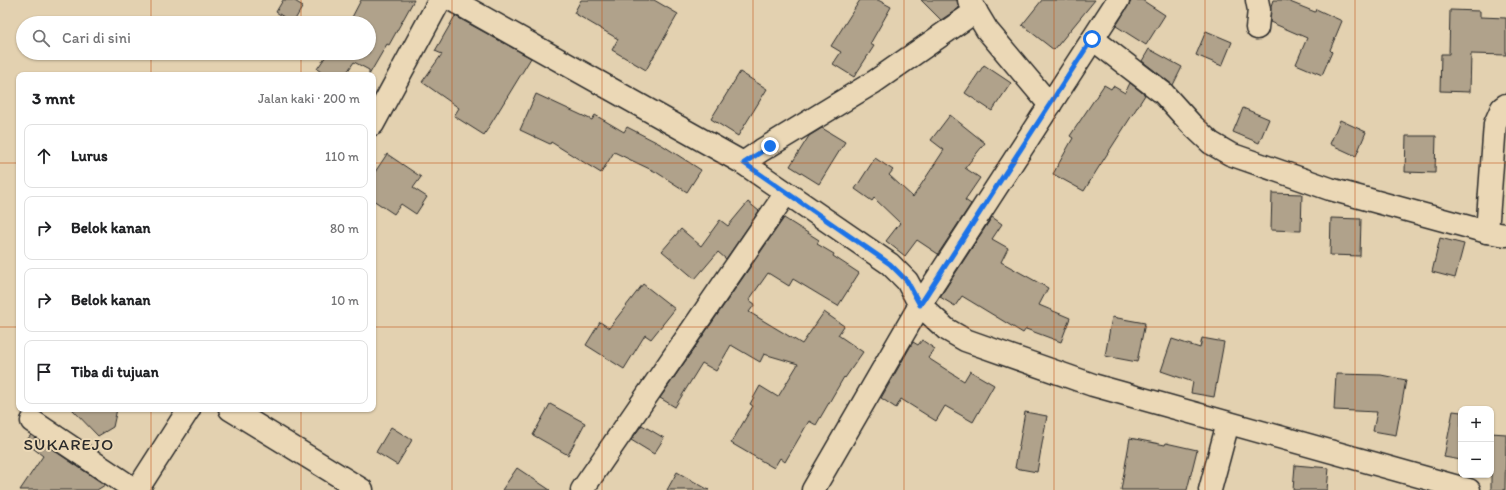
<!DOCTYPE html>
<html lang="id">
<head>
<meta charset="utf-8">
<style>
  :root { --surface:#fff; --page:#f2f2f2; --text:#202124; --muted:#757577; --line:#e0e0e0 }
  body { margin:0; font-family:Itim,sans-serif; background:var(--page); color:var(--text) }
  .controls { position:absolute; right:12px; bottom:12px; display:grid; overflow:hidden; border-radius:8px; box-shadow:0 1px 3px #0004 }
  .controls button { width:36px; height:36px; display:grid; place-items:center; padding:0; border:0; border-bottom:1px solid var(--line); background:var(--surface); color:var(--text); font:20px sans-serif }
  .stop { position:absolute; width:12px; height:12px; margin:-9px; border:3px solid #1a73e8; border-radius:50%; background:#fff }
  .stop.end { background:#1a73e8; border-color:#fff; box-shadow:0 1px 4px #0008 }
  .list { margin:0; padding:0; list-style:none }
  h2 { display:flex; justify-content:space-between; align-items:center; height:52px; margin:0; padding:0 16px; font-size:17px }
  h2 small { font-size:13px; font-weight:400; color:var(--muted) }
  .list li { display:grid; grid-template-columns:26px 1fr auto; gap:12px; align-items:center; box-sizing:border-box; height:64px; margin:0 8px 8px; padding:0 8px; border:1px solid var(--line); border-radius:8px }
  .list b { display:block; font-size:15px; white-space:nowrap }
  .list em { font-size:13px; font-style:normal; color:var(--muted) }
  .icon { flex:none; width:22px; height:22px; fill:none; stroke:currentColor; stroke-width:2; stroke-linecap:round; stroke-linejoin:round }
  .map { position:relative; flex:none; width:1506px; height:490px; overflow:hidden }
  .search { position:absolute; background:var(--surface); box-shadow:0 1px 3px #0004; left:16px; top:16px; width:360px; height:44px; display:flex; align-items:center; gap:10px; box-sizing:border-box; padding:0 14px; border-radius:22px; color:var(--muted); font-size:15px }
  .panel { position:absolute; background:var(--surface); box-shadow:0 1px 3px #0004; left:16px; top:72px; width:360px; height:340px; border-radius:8px }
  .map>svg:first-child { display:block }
  .building { fill:#b0a28b; stroke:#2b2b2b }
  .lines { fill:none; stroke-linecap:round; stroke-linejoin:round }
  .minor-casing { stroke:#2b2b2b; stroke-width:25 }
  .minor { stroke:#ebd8b6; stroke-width:22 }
  .route { stroke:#1a73e8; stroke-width:5 }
  .grid { fill:none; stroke:#c25012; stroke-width:1; stroke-opacity:0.55 }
  .labels { text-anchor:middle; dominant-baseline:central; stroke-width:4; stroke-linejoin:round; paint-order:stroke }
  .quarter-label { font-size:17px; letter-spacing:1px; fill:#2b2b2b; stroke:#ebd8b6 }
</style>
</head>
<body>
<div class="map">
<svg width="1506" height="490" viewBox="0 0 1506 490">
  <rect width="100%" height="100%" fill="#e3d1b0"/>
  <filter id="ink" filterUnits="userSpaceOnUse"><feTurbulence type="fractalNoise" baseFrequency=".025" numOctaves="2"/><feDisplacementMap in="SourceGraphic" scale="8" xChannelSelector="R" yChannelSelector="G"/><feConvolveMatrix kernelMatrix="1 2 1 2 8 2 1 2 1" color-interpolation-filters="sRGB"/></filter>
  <g filter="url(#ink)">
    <g class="building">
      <path d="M283 0H293L303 6 293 23 276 12Z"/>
      <path d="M361 0H414L389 45 387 44 369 75V70L354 62 345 75H325L317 69 328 53H369V23H349Z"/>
      <path d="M581 0H654L678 14 646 70 612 50 618 39 574 13Z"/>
      <path d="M860 0H878L891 7 870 44 874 46 854 77 833 64 841 52 831 46Z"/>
      <path d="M921 0H957L959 8 941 20Z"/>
      <path d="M1042 0H1095L1054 50 1022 25Z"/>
      <path d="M1132 0H1142L1165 15 1146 45 1116 26Z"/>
      <path d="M1273 0H1285L1315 12 1316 9 1342 21 1330 50 1332 52 1322 75 1296 64 1307 38 1270 22 1271 6Z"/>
      <path d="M1450 10 1480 11V17L1506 18V55L1471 54 1470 92 1440 91 1441 54H1449Z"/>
      <path d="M455 16 531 58 484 135 454 116 459 108 422 82 442 54 435 51Z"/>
      <path d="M1206 31 1232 42 1222 66 1196 55Z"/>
      <path d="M1149 49 1182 67 1173 85 1142 61Z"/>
      <path d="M984 65 1011 83 992 111 965 93Z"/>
      <path d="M740 72 767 89 738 136 711 119Z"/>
      <path d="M1130 83 1145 95 1097 170 1084 191 1053 174 1073 138 1070 136 1104 85 1111 89 1113 86 1125 93Z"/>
      <path d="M536 94 592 120 595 115 624 132 627 127 662 145 701 170 687 192 656 172 614 152 601 173 551 142 550 144 520 130Z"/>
      <path d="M1243 108 1269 119 1259 143 1233 132Z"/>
      <path d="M950 115 985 143 965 168 980 178 965 200 971 204 938 254 917 240 905 256 886 241 900 223 874 198 872 201 855 189 875 158 893 170 889 175 913 197 944 150 931 140Z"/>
      <path d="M1340 120 1366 132 1356 156 1330 144Z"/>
      <path d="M822 128 845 142 819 184 790 166 809 136Z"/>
      <path d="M1406 136H1436L1435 173 1405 172Z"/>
      <path d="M387 154 421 177 413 188 427 197 416 214 401 204 394 214 373 200V175Z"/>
      <path d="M1272 193 1302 194 1301 231 1271 230Z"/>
      <path d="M748 202 759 211 726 259 718 252 695 279 662 251 681 229 701 246 720 220 728 226Z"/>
      <path d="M992 217 1002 224 992 239 1008 248 1001 262 1048 288 1039 305 1070 318 1061 342 1026 329 1023 333 962 296 955 306 940 297Z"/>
      <path d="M784 218 819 240 817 244 834 254 833 256 859 273 838 306 793 279 789 286 768 273 749 300 755 304 749 312 802 344 824 312 844 326 838 335 863 352 845 378 844 377 816 425 809 421 785 462 780 458 774 468 731 443 753 406 750 404 760 386 778 397 798 364 764 354 760 362 731 345 716 371 702 363 675 407 660 398Z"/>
      <path d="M1331 218 1361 219 1360 256 1330 255Z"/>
      <path d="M1440 238 1464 244 1455 278 1432 272Z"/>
      <path d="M643 284 675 309 651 339 645 335 624 369 586 345 600 322 609 328Z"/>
      <path d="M1112 317 1145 323 1137 362 1105 356Z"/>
      <path d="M1202 338 1224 342 1214 397 1191 393 1193 382 1161 371 1172 339 1200 348Z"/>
      <path d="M922 340 935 349 928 358 964 381 970 371 994 385 973 422 945 406 936 421 901 399 896 408 881 398 913 342 918 345Z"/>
      <path d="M1336 374 1381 375 1406 380 1396 435 1373 431 1377 412 1334 410Z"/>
      <path d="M550 404 585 423 568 455 533 435Z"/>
      <path d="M72 409H117L113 427 98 436Z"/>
      <path d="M1453 411 1461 412V460L1444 457Z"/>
      <path d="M1025 412 1047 416 1037 472 1015 468Z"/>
      <path d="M642 425 664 438 654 454 631 440Z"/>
      <path d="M391 427 412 440 397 465 376 452Z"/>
      <path d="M1491 433 1506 434 1505 490H1491Z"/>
      <path d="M31 435 105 485 97 490H20L43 456 25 442Z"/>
      <path d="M1130 438 1165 445 1166 443 1197 450 1187 490H1121Z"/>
      <path d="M1295 465 1329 468 1327 490H1293Z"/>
      <path d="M517 468 550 490H502Z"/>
      <path d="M677 472 709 490H667Z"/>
    </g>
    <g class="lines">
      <defs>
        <g id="minor">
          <path d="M452 0 743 163 890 264 907 281 920 305 1118 0"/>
          <path d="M969 0 987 30 1050 105"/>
          <path d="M1257 28 1259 10 1257 0"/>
          <path d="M1093 39 1163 93 1191 124 1211 143 1230 154 1330 189 1487 232 1506 235"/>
          <path d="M373 124 440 0"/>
          <path d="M743 163 762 150 874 82 976 11"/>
          <path d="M1487 232 1495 124 1502 108 1506 105"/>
          <path d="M230 409 362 490"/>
          <path d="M32 421 135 490"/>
          <path d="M137 490 189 409"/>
          <path d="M582 490 786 193"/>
          <path d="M813 490 920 305 946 329 965 340 1093 385 1469 490"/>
          <path d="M1210 490 1228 423"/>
        </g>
      </defs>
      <use href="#minor" class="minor-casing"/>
      <use href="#minor" class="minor"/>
    </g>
  </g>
  <g class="lines" filter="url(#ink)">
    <path class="route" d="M770 146 744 163 890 264 907 281 920 305 1092 39"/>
  </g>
  <path class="grid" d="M151 0V23M301 0V23M452 0V490M602 0V490M753 0V490M904 0V490M1054 0V490M1205 0V490M1355 0V490M151 53V75M301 53V75M0 163H19M373 163H1506M0 327H19M373 327H1506M151 409V490M301 409V490"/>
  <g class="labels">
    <g class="quarter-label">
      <text x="69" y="444">SUKAREJO</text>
    </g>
  </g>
</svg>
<div class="controls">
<button>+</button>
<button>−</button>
</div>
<div class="stop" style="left:1092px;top:39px"></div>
<div class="stop end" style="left:770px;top:146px"></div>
<div class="search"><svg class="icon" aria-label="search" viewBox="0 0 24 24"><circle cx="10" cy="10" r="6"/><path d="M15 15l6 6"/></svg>Cari di sini</div>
<section class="panel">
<h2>3 mnt<small>Jalan kaki · 200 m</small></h2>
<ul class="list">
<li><svg class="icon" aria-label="ahead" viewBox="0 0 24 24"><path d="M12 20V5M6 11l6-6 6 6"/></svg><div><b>Lurus</b></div><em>110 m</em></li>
<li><svg class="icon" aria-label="right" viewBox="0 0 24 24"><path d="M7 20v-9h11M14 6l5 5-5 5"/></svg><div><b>Belok kanan</b></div><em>80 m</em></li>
<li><svg class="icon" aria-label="right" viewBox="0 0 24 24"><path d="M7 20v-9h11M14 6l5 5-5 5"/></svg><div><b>Belok kanan</b></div><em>10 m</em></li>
<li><svg class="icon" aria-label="arrive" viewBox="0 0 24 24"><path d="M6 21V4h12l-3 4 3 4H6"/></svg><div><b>Tiba di tujuan</b></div></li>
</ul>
</section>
</div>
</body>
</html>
